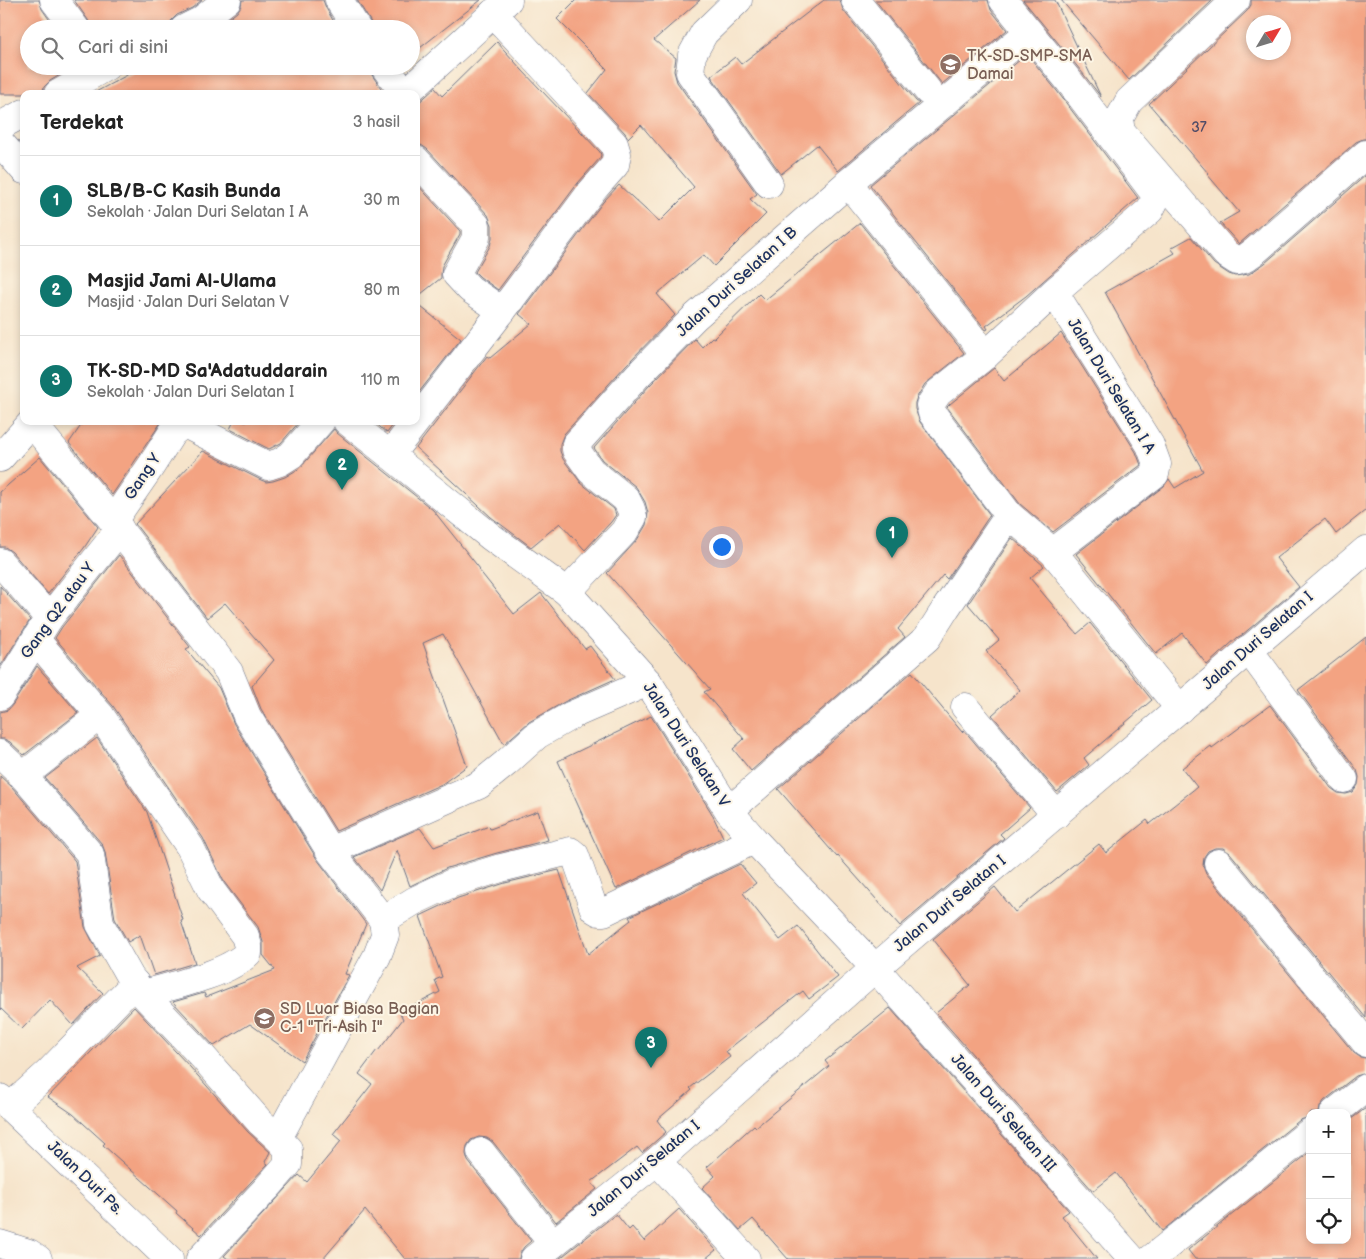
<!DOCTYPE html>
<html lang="id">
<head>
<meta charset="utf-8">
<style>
  :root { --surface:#fff; --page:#f2f2f2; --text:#222; --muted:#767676; --line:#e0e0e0; --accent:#0f766e }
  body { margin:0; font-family:"Balsamiq Sans",sans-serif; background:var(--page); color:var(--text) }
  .controls { position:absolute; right:15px; bottom:15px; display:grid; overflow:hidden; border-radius:10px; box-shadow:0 2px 8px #0003 }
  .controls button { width:45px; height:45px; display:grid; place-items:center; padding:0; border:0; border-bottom:1px solid var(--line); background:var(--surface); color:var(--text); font:25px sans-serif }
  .compass { position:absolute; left:1246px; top:15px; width:45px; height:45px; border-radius:50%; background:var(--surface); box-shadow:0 2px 8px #0003; rotate:52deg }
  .you { position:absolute; left:721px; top:546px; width:18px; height:18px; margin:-12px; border:4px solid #fff; border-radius:50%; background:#1a73e8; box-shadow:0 0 0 8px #1a73e833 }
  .badge { display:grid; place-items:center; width:32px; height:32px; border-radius:50%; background:var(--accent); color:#fff; font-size:16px; font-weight:700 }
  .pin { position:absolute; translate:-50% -41px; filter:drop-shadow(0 1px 2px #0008) }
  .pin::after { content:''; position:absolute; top:26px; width:18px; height:15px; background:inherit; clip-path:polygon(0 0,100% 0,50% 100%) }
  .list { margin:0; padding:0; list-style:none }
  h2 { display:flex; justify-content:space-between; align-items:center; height:65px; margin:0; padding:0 20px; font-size:21px }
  h2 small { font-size:16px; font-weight:400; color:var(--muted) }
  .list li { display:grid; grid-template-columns:32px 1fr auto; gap:15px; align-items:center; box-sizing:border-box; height:90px; padding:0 20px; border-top:1px solid var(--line) }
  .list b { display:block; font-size:19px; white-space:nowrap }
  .list p { margin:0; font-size:16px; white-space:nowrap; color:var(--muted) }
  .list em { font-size:16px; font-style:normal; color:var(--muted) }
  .icon { flex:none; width:28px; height:28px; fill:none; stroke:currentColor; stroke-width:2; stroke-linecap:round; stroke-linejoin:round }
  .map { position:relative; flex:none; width:1366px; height:1259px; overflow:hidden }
  .search { position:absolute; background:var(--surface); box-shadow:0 2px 8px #0003; left:20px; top:20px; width:400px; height:55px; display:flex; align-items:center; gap:12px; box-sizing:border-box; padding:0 18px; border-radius:28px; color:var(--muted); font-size:19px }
  .panel { position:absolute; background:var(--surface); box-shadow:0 2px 8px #0003; left:20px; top:90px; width:400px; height:335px; border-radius:10px }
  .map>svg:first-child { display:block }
  .building { fill:#f3a382; fill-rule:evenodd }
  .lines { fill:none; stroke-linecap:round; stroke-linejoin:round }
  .minor-casing { stroke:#686e84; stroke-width:29 }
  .minor { stroke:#fff; stroke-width:28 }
  .labels { text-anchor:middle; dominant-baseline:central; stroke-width:4; stroke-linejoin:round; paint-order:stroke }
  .number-label { font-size:14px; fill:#514c67 }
  .education-label { font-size:16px; fill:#785e54; stroke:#fcf5e5; text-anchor:start }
  .street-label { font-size:16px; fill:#1b2f5e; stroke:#fcf5e5 }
</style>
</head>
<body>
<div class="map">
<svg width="1366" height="1259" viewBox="0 0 1366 1259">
  <rect width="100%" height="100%" fill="#fcf5e5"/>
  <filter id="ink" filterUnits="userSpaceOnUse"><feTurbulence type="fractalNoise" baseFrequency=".02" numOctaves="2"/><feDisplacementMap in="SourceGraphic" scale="10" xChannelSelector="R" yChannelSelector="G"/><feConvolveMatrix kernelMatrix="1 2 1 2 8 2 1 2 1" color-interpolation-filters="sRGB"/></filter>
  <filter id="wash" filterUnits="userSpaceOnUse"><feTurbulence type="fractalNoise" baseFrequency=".0096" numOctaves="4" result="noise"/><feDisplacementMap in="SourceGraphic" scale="20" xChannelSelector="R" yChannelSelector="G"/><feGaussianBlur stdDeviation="1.12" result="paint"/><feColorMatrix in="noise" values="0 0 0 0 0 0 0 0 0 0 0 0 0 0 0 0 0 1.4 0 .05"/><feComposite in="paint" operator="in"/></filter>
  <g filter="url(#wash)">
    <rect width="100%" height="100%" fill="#f6e4cb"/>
    <g id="blocks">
      <g class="building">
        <path d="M0 0H39L42 9 56 29H29V66H75L50 81 44 87 42 94H0Z"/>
        <path d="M74 0H202L192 8 177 15 171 21 168 29H91L88 20Z"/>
        <path d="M242 0H323L326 8 338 29H215L237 12 241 6Z"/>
        <path d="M357 0H481L411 55V29H373L370 21Z"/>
        <path d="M576 0H700L654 40 676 58 674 71 677 82 757 194 750 199 766 214 714 266 704 255 657 294 675 315 626 365 564 434 560 444V451L563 459 581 483 614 509 616 515 611 522 585 550 560 523 531 547 491 517 416 448 487 356 490 358 531 324 519 314 603 202 619 185 659 222 694 187 641 125 628 138 625 133 588 93 607 69 557 19Z"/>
        <path d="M824 0H840L843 10 916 101 919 103 838 171 817 145 781 174 711 76 735 57 741 64Z"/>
        <path d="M875 0H988L991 10 1007 30 942 84Z"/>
        <path d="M1023 0H1055L1101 97 1081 71Z"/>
        <path d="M1061 0H1213L1129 80Z"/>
        <path d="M1251 0H1366V139H1363L1356 142 1239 244 1220 223 1239 212 1207 174 1208 173 1149 104 1247 11 1251 5ZM1254 22H1284V52H1254Z"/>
        <path d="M497 42 522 70 600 152 601 155 600 158 578 183 498 290 480 277 475 272 490 246 492 238V225L488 215 427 149 421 145H416V105L435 88 442 96Z"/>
        <path d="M1027 54 1057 91 1138 198 1026 296 986 326 988 329 986 330 870 185Z"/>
        <path d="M144 66H369L372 75 385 94H92Z"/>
        <path d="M1366 175V510L1336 534 1325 519 1276 558 1299 587 1242 635 1238 637 1207 665 1182 633 1156 654 1076 554 1164 486 1169 479 1175 488 1203 471 1105 292 1175 253 1171 248 1191 237 1214 264 1229 274 1235 276 1249 274 1265 263Z"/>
        <path d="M416 183 460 231V234L442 266 441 275V278L416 298Z"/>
        <path d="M860 223 964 353 925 384 917 397 915 403V409L920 422 990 515 947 579 943 575 898 629 905 637 751 771 733 749 744 739 704 692 710 689 607 573 637 540 646 525 648 513 645 502 636 487 602 460 594 448 649 386 695 339 702 347 712 337 714 338 759 294 765 300Z"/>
        <path d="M416 303 461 339 416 396Z"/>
        <path d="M1061 333 1136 452 1141 465 1053 532 1020 504 947 407 950 404 994 368 1004 381Z"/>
        <path d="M84 421H162L112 495 69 443Z"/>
        <path d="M234 421H300L281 443 269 449 230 429Z"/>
        <path d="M373 421H396L387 433Z"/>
        <path d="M334 429 337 433 433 510 480 569 479 570 514 614 541 593 585 649 590 646 615 679 566 701 529 722 504 744 443 634 423 643 467 766 442 784 336 831 261 709 252 686 274 660 225 603 207 618 135 524 203 451 261 480 266 482 273 481 285 477 300 468Z"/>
        <path d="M40 457 98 527 84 548 48 594 12 552 5 547H0V492Z"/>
        <path d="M1012 538 1044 566 1030 578 1077 634 1090 623 1152 700 1084 758 1089 765 1057 792 992 715 1020 690 986 651 999 640 968 604Z"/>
        <path d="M119 555 190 647 186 649 219 688 234 724 317 859 366 924 345 974 349 975 302 1061 250 1024 214 1046 173 1002 204 993 206 997 275 970 263 955V942L258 927 224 882 203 838 113 706 55 638 62 627Z"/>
        <path d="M0 586 30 620 0 667Z"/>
        <path d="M1366 637V1018L1230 853 1223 848H1215L1208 851 1204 857 1203 865 1206 873 1354 1053 1360 1057 1366 1058V1073L1356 1076 1324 1101 1320 1107 1319 1113H1310V1117L1300 1120 1162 1231 1116 1173 1093 1191 936 1013 970 985 933 939 995 887 1015 912 1099 844 1106 853 1147 820 1150 824 1197 787 1182 768 1211 746 1212 748 1270 705 1331 788 1338 793 1346 794 1353 792 1358 785 1359 777 1357 770 1298 690Z"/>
        <path d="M37 666 78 713 24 755 10 742 4 739H0V712L8 710 13 704Z"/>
        <path d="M912 672 962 732 964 730 1030 808 1000 834 1004 838 900 926 838 856 837 857 778 789Z"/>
        <path d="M651 716 711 812 723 837 616 889 558 761Z"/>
        <path d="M97 738 147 812 183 920 181 921 195 963 154 975 140 935 128 942 115 919 105 852 102 844 45 778Z"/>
        <path d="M0 776 12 787 75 861 85 927 100 956 77 968 103 993 73 1025 50 1000 22 1029 0 1008Z"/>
        <path d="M538 811 548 840 497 853 447 868 410 886 397 850 380 890 354 857 420 828 434 847 489 826 490 829Z"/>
        <path d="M740 864 756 883 743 893 780 940 798 926 838 977 809 999 803 991 726 1051 730 1057 690 1088 692 1090 657 1120 666 1132 642 1153 637 1147 591 1182 597 1189 556 1222 493 1142 487 1138 479 1137 471 1140 467 1146 466 1154 468 1161 531 1241 524 1247 520 1253 519 1259H405L365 1210 323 1259H228L224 1256 299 1175 307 1182 341 1141 333 1134 372 1084 359 1074 377 1050 378 1051 403 1019 400 1013 440 992 435 980 442 977 420 916 458 898 505 883 559 870 588 954 631 920 629 917Z"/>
        <path d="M134 1007 190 1067 248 1132 270 1152 265 1162 268 1164 201 1235 176 1213 177 1211 103 1145 105 1143 73 1114 48 1097Z"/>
        <path d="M890 1008 1069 1211 1062 1216 1097 1259H788L753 1219 740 1230 702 1188 715 1176 707 1167 754 1125 756 1127 829 1066 825 1061Z"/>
        <path d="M1366 1108V1259H1195L1188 1250 1310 1152V1240H1347V1122Z"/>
        <path d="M679 1209 716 1250 705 1259H559L616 1214 629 1230 632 1227 644 1241Z"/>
      </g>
    </g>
  </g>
  <g filter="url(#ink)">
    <use href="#blocks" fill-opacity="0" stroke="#686e84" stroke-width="1"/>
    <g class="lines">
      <defs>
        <g id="minor">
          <path d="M54 0 76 29"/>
          <path d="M339 0 357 29"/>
          <path d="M738 0 704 33 692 55 690 73 769 184"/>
          <path d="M855 0 928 91"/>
          <path d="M1003 0 1069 81 1155 194V200L1150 210 1054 292 986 355 938 393 930 405 932 413 1009 515 1053 552 1180 709"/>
          <path d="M1236 0 1129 101 1119 119 1121 132 1226 254 1237 261 1244 259 1255 251 1366 154"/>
          <path d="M184 29 200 21 227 0"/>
          <path d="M384 66 405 94"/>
          <path d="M58 94 107 66"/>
          <path d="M405 94 508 0"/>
          <path d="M0 126 24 113"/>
          <path d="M0 142 24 170"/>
          <path d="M416 160 476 225V238L456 274 470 289 502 311"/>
          <path d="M848 183 986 355"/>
          <path d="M347 421 390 455 491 537 567 592 648 682 729 811 754 840 875 968 1132 1259"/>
          <path d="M32 423 113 521 229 672 247 716 330 851 479 785 506 763 537 735 572 715 648 682"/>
          <path d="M390 455 502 311 591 192 615 165 617 154 614 144 493 13"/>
          <path d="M0 458 33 421"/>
          <path d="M113 521 151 466 172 433 182 425 189 426 268 466 280 462 291 455 321 421"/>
          <path d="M1053 552 1155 474 1157 464 1150 445 1054 292"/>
          <path d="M0 562 49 618"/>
          <path d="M567 592 624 532 633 517 631 509 626 499 591 471 576 450V444L638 375 695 317 848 183 1029 32"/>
          <path d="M36 640 100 715 190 847 211 890 245 936 248 946V953C228 974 172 986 143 994"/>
          <path d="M1248 649 1344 779"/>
          <path d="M0 696 49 618 120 529"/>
          <path d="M965 707 1056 815"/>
          <path d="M0 754 23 776 90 854 100 924 130 977 143 994 202 1056 260 1122 278 1138 288 1149V1164L267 1188 200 1259"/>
          <path d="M23 776 100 715"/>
          <path d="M729 811 927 638 946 608 1009 515"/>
          <path d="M330 851 383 920 414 901 452 883 501 868 570 851 575 855 594 909 599 912H604L754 840"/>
          <path d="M1218 863 1366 1043"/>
          <path d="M0 1098 169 1259"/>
          <path d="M10 1107 48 1073 135 983"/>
          <path d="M1334 1113 1366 1088"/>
          <path d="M278 1138 377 956 385 935 383 920"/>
          <path d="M481 1152 553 1244"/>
          <path d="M657 1161 746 1259"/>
          <path d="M0 1244 29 1253 38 1259"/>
          <path d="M534 1259 657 1161 875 968 1366 550"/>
          <path d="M1151 1259 1310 1132"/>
        </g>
      </defs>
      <use href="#minor" class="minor-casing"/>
      <use href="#minor" class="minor"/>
    </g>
  </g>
  <defs>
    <symbol id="school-disc" viewBox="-11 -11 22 22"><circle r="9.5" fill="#8d6e63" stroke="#fcf5e5"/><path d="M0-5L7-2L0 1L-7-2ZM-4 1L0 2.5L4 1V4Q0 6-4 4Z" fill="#fff"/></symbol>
  </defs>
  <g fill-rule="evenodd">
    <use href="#school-disc" x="938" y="52" width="25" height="25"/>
    <use href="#school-disc" x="252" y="1006" width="25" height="25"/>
  </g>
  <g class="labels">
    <g class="number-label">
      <text x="1199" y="127">37</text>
    </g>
    <g class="education-label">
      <text x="967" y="56">TK-SD-SMP-SMA<tspan x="967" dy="18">Damai</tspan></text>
      <text x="280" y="1009">SD Luar Biasa Bagian<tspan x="280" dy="18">C-1 "Tri-Asih I"</tspan></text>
    </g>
    <g class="street-label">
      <text transform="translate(737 282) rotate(-42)">Jalan Duri Selatan I B</text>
      <text transform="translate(1111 386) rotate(59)">Jalan Duri Selatan I A</text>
      <text transform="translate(143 477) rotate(-56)">Gang Y</text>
      <text transform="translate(58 611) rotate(-54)">Gang Q2 atau Y</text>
      <text transform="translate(1258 641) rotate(-41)">Jalan Duri Selatan I</text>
      <text transform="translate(686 745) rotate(57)">Jalan Duri Selatan V</text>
      <text transform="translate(950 904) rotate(-40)">Jalan Duri Selatan I</text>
      <text transform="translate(1003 1113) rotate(49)">Jalan Duri Selatan III</text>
      <text transform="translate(644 1169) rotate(-40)">Jalan Duri Selatan I</text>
      <text transform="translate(85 1178) rotate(44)">Jalan Duri Ps.</text>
    </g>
  </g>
</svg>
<div class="controls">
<button>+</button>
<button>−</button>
<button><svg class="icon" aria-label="locate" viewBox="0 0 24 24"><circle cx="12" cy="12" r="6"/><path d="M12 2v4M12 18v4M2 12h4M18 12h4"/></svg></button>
</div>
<svg class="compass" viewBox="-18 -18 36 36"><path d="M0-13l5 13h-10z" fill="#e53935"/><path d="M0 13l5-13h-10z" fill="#767676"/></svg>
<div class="you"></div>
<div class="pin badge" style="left:892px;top:558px">1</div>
<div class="pin badge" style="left:342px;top:490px">2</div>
<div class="pin badge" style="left:651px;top:1068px">3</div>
<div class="search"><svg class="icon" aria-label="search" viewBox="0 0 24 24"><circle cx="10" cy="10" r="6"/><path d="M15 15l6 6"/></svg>Cari di sini</div>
<section class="panel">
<h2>Terdekat<small>3 hasil</small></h2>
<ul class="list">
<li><span class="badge">1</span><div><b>SLB/B-C Kasih Bunda</b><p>Sekolah · Jalan Duri Selatan I A</p></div><em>30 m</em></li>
<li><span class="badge">2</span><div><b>Masjid Jami Al-Ulama</b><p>Masjid · Jalan Duri Selatan V</p></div><em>80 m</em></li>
<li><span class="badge">3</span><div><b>TK-SD-MD Sa'Adatuddarain</b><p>Sekolah · Jalan Duri Selatan I</p></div><em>110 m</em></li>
</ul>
</section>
</div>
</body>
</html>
